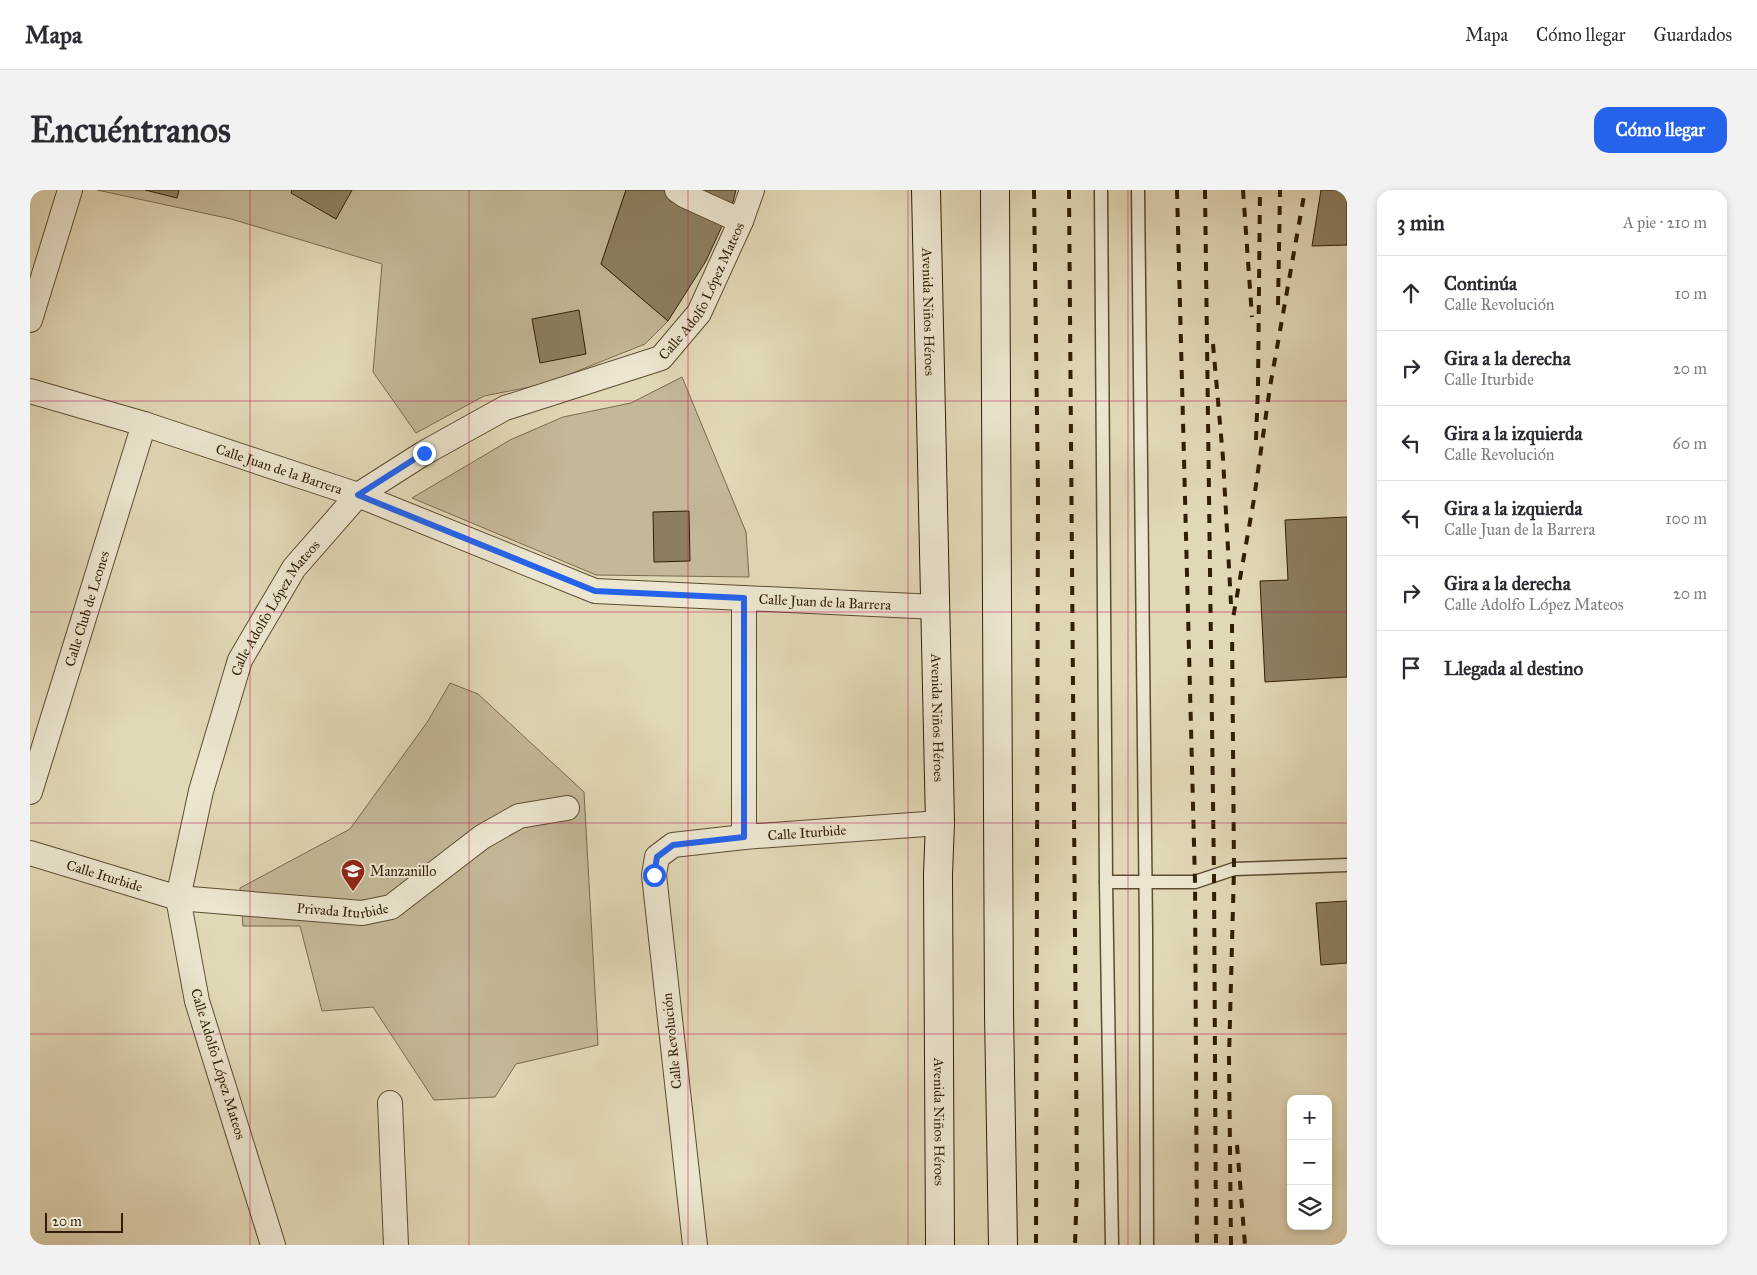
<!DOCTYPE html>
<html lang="es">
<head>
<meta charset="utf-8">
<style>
  :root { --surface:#fff; --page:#f2f2f3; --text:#2b2b33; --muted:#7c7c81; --line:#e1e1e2; --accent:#2563eb }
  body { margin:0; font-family:"IM FELL Great Primer",serif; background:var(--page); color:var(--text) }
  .controls { position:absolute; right:15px; bottom:15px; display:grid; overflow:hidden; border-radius:10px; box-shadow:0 2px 8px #0003 }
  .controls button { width:45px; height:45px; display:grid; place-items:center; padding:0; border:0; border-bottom:1px solid var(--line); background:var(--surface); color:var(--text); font:25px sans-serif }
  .scale { position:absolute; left:15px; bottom:12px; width:78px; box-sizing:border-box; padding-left:5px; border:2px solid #301e04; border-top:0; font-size:14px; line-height:18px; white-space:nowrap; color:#301e04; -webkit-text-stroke:4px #ece6d0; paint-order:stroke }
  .stop { position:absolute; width:15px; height:15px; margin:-11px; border:4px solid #2563eb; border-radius:50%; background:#fff }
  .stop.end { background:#2563eb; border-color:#fff; box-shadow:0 1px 5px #0008 }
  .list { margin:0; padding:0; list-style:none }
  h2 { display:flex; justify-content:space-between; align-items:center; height:65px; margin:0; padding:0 20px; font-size:21px }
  h2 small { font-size:16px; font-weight:400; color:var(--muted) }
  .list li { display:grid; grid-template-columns:32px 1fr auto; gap:15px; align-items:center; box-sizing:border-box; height:75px; padding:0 20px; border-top:1px solid var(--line) }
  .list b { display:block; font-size:19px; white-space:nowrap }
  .list p { margin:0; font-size:16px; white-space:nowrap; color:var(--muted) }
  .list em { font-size:16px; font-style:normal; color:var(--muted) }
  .icon { flex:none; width:28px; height:28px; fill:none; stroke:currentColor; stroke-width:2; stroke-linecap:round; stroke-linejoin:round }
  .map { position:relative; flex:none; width:1317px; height:1055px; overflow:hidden; border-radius:15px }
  header { display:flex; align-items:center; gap:30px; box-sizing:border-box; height:70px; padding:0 25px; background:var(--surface); border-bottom:1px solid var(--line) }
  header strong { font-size:24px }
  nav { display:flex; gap:28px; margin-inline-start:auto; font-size:18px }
  .intro { display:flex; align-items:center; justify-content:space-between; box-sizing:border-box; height:120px; padding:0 30px }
  h1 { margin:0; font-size:35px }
  .button { padding:12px 22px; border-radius:15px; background:var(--accent); color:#fff; font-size:18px; font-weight:700 }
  main { display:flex; gap:30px; padding:0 30px }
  aside { flex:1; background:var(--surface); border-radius:15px; box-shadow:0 2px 8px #0003 }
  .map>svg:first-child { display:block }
  .green { fill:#c3b898; stroke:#7a6b4e }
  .building { fill:#8c7f61; stroke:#301e04 }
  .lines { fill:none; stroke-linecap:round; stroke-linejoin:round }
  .lane-casing { stroke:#5c4c30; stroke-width:15 }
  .street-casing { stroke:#5c4c30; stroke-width:26 }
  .secondary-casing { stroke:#301e04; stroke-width:30 }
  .lane { stroke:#ece6d0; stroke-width:12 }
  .street { stroke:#ece6d0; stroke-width:24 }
  .secondary { stroke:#ece6d0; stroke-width:28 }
  .rail { stroke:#301e04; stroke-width:4; stroke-dasharray:9 9; stroke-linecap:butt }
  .route { stroke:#2563eb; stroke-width:6 }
  .grid { fill:none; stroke:#c2185b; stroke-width:1; stroke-opacity:0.55 }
  .labels { text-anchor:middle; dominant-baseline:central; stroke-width:4; stroke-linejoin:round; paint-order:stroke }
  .street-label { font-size:14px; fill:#301e04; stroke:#ece6d0 }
  .poi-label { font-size:14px; fill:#301e04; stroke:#ece6d0; text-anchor:start }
</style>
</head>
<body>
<header>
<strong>Mapa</strong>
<nav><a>Mapa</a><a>Cómo llegar</a><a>Guardados</a></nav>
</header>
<div class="intro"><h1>Encuéntranos</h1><a class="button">Cómo llegar</a></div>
<main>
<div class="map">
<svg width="1317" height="1055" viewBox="0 0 1317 1055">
  <rect width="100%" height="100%" fill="#e1d8b6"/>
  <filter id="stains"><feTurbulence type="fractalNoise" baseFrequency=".004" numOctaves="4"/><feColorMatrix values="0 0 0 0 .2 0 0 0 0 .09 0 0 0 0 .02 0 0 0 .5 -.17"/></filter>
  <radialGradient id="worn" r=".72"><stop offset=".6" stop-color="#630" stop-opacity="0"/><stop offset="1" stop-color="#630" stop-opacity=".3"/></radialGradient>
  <g class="green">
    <path d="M67 0H596L571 74 638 131 615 154 515 194 454 206 386 243 343 182 352 74 201 29Z"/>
    <path d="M652 187 716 342 719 387 566 385 382 308 480 250 533 227 601 213Z"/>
    <path d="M420 493 448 504 554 602 568 855 486 874 465 907 404 910 343 817 292 821 270 736H213L210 698 320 639 398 531Z"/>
  </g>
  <g class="building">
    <path d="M115 0H149L147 8Z"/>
    <path d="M262 0H322L306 29 261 3Z"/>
    <path d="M596 0H706L703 12 676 71 638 131 571 74Z"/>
    <path d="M1291 0H1317V55L1282 56Z"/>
    <path d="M549 120 556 164 510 173 502 129Z"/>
    <path d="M659 321 660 371 624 372 623 322Z"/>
    <path d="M1317 327V487L1235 492 1230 391 1258 390 1255 330Z"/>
    <path d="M1317 711V773L1291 775 1286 713Z"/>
  </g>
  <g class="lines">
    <defs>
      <g id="lane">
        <path d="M1071 0 1076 692 1082 1055"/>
        <path d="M1108 0 1116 741 1117 1055"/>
        <path d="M1076 692H1165L1204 679 1317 675"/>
      </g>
      <g id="street">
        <path d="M647 0 654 5 711 31"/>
        <path d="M0 130 40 0"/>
        <path id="s1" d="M0 201 114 234 328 305 565 401 906 417"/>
        <path d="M714 408V647"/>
        <path id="s2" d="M0 602 114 234"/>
        <path id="s3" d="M0 663 148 708 332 723 361 717 452 647 489 626 537 618"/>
        <path d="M360 913 366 1055"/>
        <path id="s4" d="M243 1055 167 811 148 708 171 601 210 470 264 378 328 305 394 263 475 218 631 168 669 123 711 31 722 0"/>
        <path id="s5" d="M665 1055 624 685 627 667 643 655 714 647 910 633"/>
      </g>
      <g id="secondary">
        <path id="s6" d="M896 0 910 633 908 684 910 1055"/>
        <path d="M965 0 969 823 973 1055"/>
      </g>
    </defs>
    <use href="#lane" class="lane-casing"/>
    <use href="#street" class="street-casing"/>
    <use href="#secondary" class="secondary-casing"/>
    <use href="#lane" class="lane"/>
    <use href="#street" class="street"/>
    <use href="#secondary" class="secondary"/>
    <g class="rail">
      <path d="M1004 0 1008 301 1006 1055"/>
      <path d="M1039 0 1047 994 1045 1055"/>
      <path d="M1147 0 1165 692 1167 1055"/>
      <path d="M1175 0 1184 686 1186 1055"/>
      <path d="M1213 0 1222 127"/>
      <path d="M1248 115 1250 0"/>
      <path d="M1183 154 1193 268 1201 414"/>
      <path d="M1226 250 1228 196 1230 0"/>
      <path d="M1207 955 1215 1055"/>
      <path d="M1201 1055 1199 867 1204 679 1202 434 1224 309 1240 197 1275 0"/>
    </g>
  </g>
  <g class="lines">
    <path class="route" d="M394 263 328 305 565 401 714 408V647L643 655 627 667 624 685"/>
  </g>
  <path class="grid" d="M220 0V1055M439 0V1055M658 0V1055M878 0V1055M1098 0V1055M0 211H1317M0 422H1317M0 633H1317M0 844H1317"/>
  <defs>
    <symbol id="school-pin" viewBox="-11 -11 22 30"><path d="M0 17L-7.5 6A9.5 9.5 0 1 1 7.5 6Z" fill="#8f2418" stroke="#ece6d0"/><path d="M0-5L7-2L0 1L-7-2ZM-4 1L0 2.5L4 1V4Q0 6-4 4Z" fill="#fff"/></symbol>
  </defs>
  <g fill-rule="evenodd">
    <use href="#school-pin" x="309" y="667" width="28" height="38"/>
  </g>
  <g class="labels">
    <g class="street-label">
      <text stroke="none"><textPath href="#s4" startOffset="1224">Calle Adolfo López Mateos</textPath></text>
      <text stroke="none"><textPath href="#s6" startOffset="122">Avenida Niños Héroes</textPath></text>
      <text stroke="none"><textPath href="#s1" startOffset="261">Calle Juan de la Barrera</textPath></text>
      <text stroke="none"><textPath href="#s1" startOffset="830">Calle Juan de la Barrera</textPath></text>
      <text stroke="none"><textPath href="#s2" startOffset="192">Calle Club de Leones</textPath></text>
      <text stroke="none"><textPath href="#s4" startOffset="669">Calle Adolfo López Mateos</textPath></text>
      <text stroke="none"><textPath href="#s6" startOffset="528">Avenida Niños Héroes</textPath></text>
      <text stroke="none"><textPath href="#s5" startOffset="545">Calle Iturbide</textPath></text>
      <text stroke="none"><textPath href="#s3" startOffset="78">Calle Iturbide</textPath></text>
      <text stroke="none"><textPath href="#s3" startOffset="320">Privada Iturbide</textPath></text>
      <text transform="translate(642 851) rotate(-96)">Calle Revolución</text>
      <text transform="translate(188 874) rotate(73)">Calle Adolfo López Mateos</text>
      <text stroke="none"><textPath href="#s6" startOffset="932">Avenida Niños Héroes</textPath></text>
    </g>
    <g class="poi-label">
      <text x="340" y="681">Manzanillo</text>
    </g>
  </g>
  <rect width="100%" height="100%" filter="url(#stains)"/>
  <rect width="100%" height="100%" fill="url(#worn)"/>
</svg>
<div class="controls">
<button>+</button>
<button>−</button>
<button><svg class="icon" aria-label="layers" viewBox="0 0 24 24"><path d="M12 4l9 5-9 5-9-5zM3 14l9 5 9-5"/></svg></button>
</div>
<div class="scale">20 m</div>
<div class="stop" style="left:624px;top:685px"></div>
<div class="stop end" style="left:394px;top:263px"></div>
</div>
<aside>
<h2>3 min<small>A pie · 210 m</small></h2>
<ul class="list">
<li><svg class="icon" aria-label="ahead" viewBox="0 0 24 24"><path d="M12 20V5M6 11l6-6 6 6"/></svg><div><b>Continúa</b><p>Calle Revolución</p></div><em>10 m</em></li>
<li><svg class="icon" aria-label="right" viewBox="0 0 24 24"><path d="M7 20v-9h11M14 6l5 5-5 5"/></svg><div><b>Gira a la derecha</b><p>Calle Iturbide</p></div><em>20 m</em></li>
<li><svg class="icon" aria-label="left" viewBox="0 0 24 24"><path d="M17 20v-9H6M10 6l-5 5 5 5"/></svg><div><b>Gira a la izquierda</b><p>Calle Revolución</p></div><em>60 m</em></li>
<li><svg class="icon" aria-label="left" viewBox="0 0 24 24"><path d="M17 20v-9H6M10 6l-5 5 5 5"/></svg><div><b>Gira a la izquierda</b><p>Calle Juan de la Barrera</p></div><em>100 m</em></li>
<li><svg class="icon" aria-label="right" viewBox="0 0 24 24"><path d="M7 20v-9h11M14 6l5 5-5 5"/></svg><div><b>Gira a la derecha</b><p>Calle Adolfo López Mateos</p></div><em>20 m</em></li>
<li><svg class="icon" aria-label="arrive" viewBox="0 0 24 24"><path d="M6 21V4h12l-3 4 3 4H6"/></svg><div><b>Llegada al destino</b></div></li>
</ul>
</aside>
</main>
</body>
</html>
